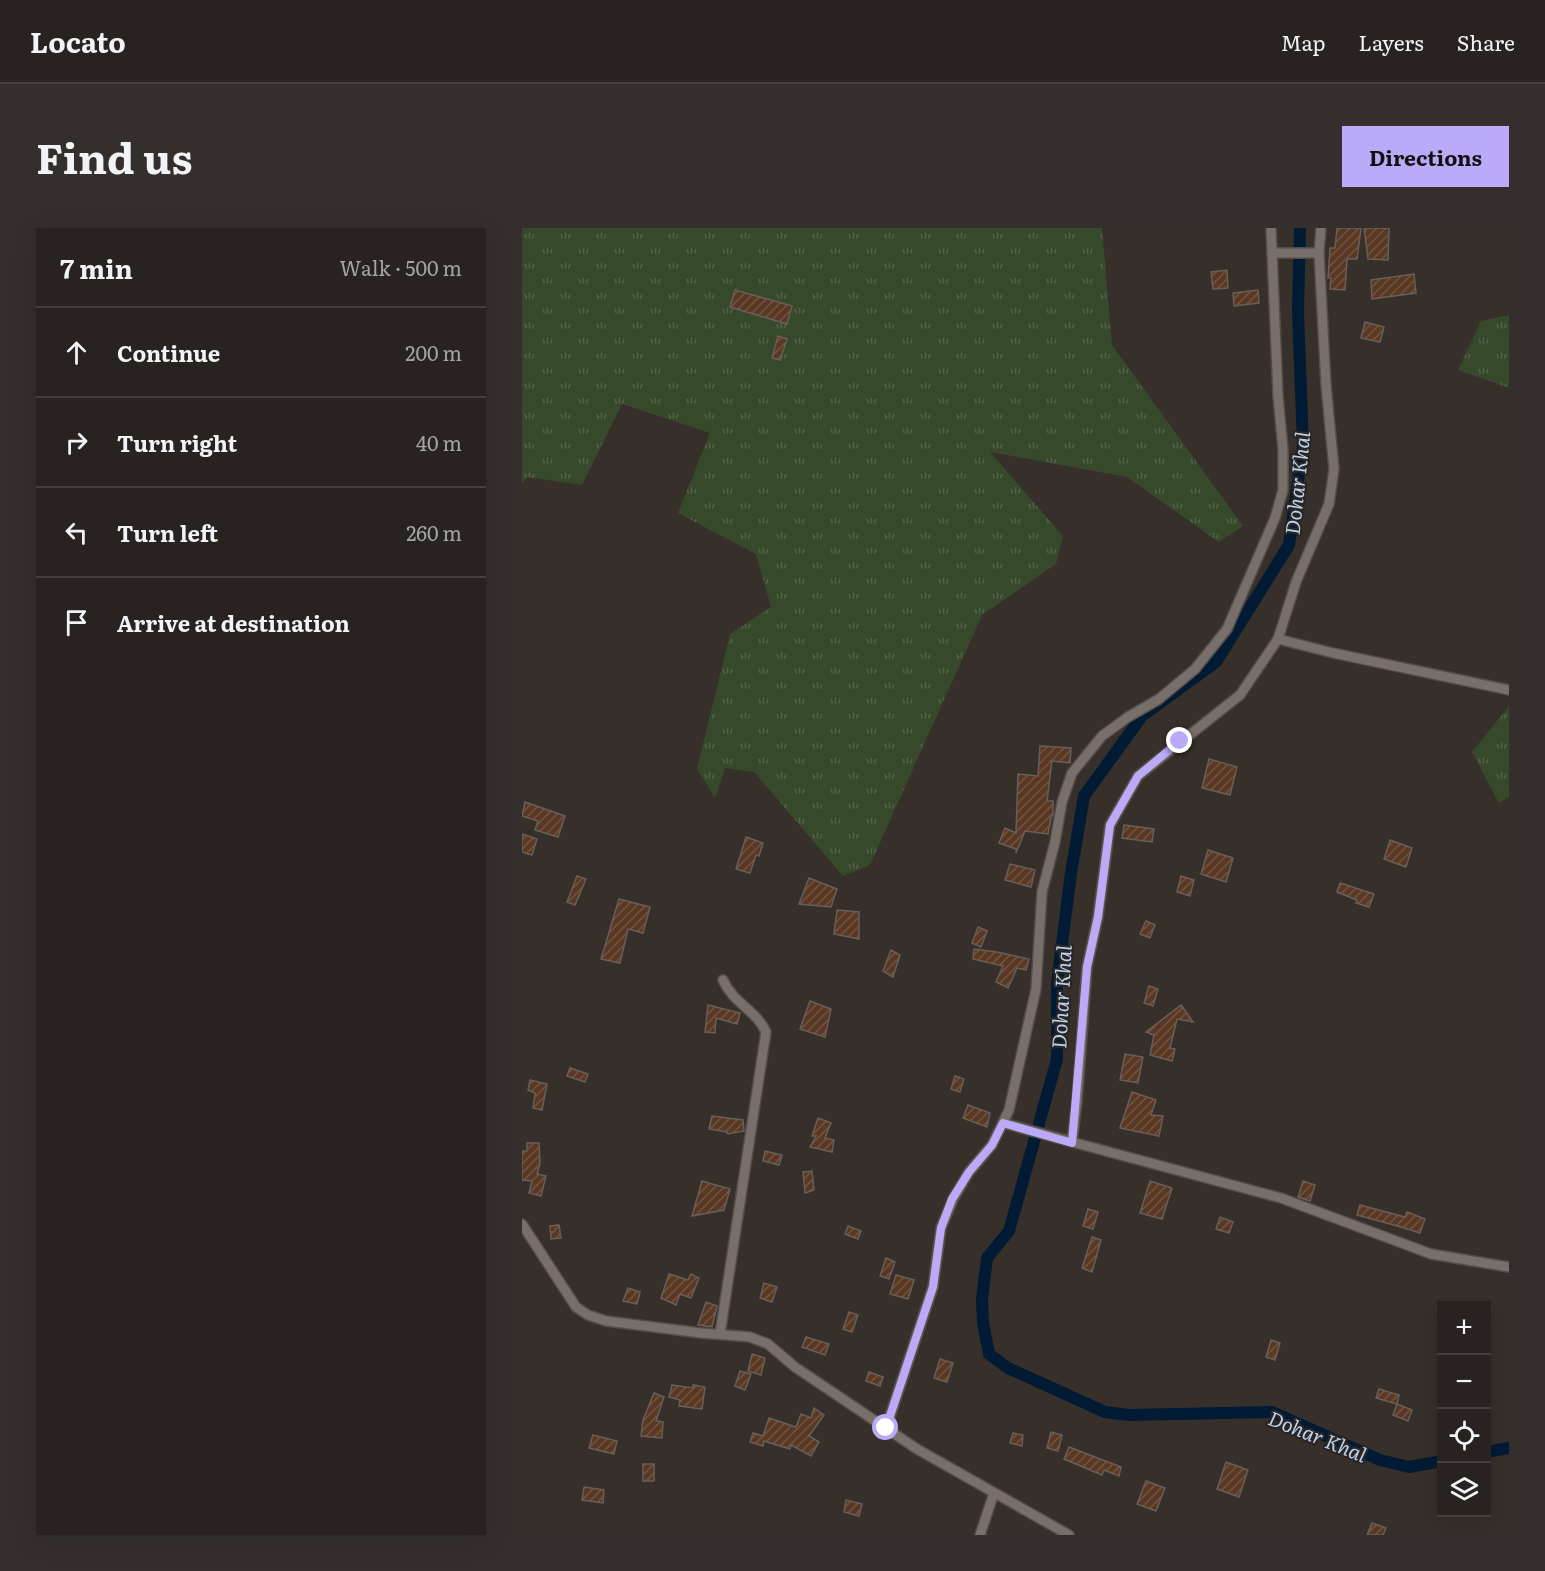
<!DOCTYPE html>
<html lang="en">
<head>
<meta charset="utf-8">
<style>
  :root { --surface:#282320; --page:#342f2d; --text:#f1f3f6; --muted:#a5a4a5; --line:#44403e; --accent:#baaaf7 }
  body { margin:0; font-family:Literata,serif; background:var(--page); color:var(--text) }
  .controls { position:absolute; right:18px; bottom:18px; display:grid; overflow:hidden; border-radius:0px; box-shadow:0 6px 24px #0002 }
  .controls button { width:54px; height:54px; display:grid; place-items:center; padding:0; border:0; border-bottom:2px solid var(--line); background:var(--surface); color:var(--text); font:30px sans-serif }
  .stop { position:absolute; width:18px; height:18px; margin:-14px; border:4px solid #baaaf7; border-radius:50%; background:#fff }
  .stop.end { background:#baaaf7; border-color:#fff; box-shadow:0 2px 6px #0008 }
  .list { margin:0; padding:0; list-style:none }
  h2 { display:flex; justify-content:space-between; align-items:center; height:78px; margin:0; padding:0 24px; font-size:26px }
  h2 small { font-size:20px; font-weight:400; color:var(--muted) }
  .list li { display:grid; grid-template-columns:39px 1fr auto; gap:18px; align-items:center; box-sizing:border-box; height:90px; padding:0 24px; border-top:2px solid var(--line) }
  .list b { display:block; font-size:22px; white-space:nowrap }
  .list em { font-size:20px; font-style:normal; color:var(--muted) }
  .icon { flex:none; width:33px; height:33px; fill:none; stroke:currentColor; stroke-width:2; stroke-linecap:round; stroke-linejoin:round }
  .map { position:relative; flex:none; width:987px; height:1307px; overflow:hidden; border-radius:0px }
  header { display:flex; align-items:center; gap:36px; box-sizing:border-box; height:84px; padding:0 30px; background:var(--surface); border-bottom:2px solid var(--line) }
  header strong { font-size:28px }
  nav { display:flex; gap:33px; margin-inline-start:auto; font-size:21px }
  .intro { display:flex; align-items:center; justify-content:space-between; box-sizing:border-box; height:144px; padding:0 36px }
  h1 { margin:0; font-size:42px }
  .button { padding:15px 27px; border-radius:0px; background:var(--accent); color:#111; font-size:21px; font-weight:700 }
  main { display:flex; gap:36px; padding:0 36px }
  aside { flex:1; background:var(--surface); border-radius:0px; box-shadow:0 6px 24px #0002 }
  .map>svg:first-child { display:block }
  .grass { fill:url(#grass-tufts) }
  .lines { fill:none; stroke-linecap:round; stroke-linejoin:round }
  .canal { stroke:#021b34; stroke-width:12 }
  .building { fill:url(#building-hatch); stroke:#675f5a; stroke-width:1.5 }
  .street-casing { stroke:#534d49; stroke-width:12 }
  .street { stroke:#786f6a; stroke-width:9 }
  .route { stroke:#baaaf7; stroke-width:8 }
  .labels { text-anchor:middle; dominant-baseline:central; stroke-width:4.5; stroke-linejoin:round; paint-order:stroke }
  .water-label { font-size:20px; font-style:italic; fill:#b9d5f5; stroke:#2c2521 }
</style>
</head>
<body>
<header>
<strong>Locato</strong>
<nav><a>Map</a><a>Layers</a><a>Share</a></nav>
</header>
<div class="intro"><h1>Find us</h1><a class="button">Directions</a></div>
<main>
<aside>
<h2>7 min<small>Walk · 500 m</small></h2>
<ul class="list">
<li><svg class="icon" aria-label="ahead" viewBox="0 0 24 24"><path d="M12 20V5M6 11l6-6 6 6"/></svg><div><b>Continue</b></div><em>200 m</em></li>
<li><svg class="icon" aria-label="right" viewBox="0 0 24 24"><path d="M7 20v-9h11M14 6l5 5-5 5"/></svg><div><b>Turn right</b></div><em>40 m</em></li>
<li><svg class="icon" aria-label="left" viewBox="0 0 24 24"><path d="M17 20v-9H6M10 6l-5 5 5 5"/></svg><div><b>Turn left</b></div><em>260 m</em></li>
<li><svg class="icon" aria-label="arrive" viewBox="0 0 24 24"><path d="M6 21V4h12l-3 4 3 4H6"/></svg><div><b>Arrive at destination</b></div></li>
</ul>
</aside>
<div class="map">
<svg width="987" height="1307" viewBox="0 0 987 1307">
  <defs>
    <pattern id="grass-tufts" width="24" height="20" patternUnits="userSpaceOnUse" patternTransform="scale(1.5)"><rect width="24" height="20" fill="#37492b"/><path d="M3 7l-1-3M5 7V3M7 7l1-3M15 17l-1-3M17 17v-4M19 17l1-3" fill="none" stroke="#546249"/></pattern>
    <pattern id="building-hatch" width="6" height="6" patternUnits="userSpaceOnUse" patternTransform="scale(1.5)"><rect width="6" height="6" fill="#5a3823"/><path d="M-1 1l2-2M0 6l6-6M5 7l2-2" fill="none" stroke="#715442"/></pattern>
  </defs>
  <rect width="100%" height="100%" fill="#362f2a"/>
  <g class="grass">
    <path d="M0 0H580L590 117 721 298 697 314 605 249 468 224 541 308 534 336 460 387 348 637 321 648 232 544 203 540 193 570 175 541 208 406 249 379 234 326 156 285 188 205 100 176 60 257 5 249 0 255Z"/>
    <path d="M987 87V160L936 142 959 93Z"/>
    <path d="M987 478V569L977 575 950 524Z"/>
  </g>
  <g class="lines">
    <g class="canal">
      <path d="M778 0 776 84 781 217 767 317 694 434 620 488 562 568 549 645 535 755V831L487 1003 465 1030 460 1071 461 1095 467 1126 486 1140 583 1184 607 1187 750 1184 858 1232 887 1239 920 1233"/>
      <path d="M964 1224 987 1220"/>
    </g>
  </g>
  <g class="building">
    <path d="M815 0H839L835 31H825L823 62 808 61 809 50H806L808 20H813Z"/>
    <path d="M842 0H867L866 32 846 31Z"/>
    <path d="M705 42 706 60 691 61 689 44Z"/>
    <path d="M892 46 894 65 850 71 849 52Z"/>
    <path d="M213 62 270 78 265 96 208 79Z"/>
    <path d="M736 62 737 75 712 78 711 65Z"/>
    <path d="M843 94 862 99 858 114 839 110Z"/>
    <path d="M256 108 265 111 258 132 250 130Z"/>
    <path d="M518 518 549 520 548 535 530 533 525 573H531V587L529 589 526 606 503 603 494 625V621L477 615 483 600 494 605 496 546 516 548Z"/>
    <path d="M687 531 715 539 708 567 680 560Z"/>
    <path d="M3 574 43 588 36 609 13 602 16 593 0 588Z"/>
    <path d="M602 597 632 601 630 614 600 610Z"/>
    <path d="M0 606 15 611 10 627 0 624Z"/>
    <path d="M224 609 241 615 237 628 234 627 228 645 214 641Z"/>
    <path d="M868 612 890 620 884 639 862 631Z"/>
    <path d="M686 622 711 630 704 654 679 646Z"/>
    <path d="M488 636 513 642 509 659 483 652Z"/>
    <path d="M55 648 64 651 53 677 45 674Z"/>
    <path d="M659 648 672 652 668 668 655 664Z"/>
    <path d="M287 650 315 661 309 679 277 676Z"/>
    <path d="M818 655 852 666 847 679 834 675 835 672 815 664Z"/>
    <path d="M97 671 128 679 121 705 106 701 98 735 79 731Z"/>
    <path d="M315 682 337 684V711L312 706Z"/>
    <path d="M624 693 633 697 628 710 618 706Z"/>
    <path d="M456 699 465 703 459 719 450 715Z"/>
    <path d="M452 721 475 724 507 731 504 742 495 740 486 760 474 754 481 738 451 731Z"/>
    <path d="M369 722 378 727 371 749 361 743Z"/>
    <path d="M627 758 636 761 631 778 622 775Z"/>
    <path d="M288 773 309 781 303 809 278 801Z"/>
    <path d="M186 777 218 785 215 796 194 790 193 805 183 804Z"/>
    <path d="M659 777 671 794 655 791 648 820 653 821 650 833 628 827 632 807 624 804Z"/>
    <path d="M603 826 621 829 616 855 598 852Z"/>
    <path d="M48 840 66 846 63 854 45 848Z"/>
    <path d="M433 848 442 851 438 864 429 861Z"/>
    <path d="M8 852 25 856 20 882 11 880 13 865 6 862Z"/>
    <path d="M610 864 634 872 629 887 641 888 637 908 598 900Z"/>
    <path d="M446 877 468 885 465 899 441 890Z"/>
    <path d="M190 888 221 892 222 903 206 906 205 904 187 901Z"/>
    <path d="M296 890 309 895 303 910 312 912 310 924 288 919 294 908H290Z"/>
    <path d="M5 915H17L18 936 15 946 24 948 19 968 7 965 10 953 0 952V923H5Z"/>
    <path d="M243 923 260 927 257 937 241 933Z"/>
    <path d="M290 943 292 962 283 965 281 944Z"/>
    <path d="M180 953 208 961 202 982 170 988Z"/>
    <path d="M628 953 650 960 640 991 618 985Z"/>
    <path d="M781 953 793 957 788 973 776 969Z"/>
    <path d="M838 977 883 989 885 984 903 991 898 1005 879 999 835 987Z"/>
    <path d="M566 981 576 984 571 1001 561 998Z"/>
    <path d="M698 989 711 994 707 1005 694 1001Z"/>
    <path d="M37 997 39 1010 29 1011 28 998Z"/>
    <path d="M326 998 339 1003 336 1011 323 1006Z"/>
    <path d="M570 1009 579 1012 570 1044 560 1040Z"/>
    <path d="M364 1030 373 1034 367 1051 358 1048Z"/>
    <path d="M147 1046 166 1052 169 1046 177 1050 169 1070 158 1066 154 1077 139 1070Z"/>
    <path d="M374 1047 392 1052 386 1071 368 1066Z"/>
    <path d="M242 1055 255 1059 250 1074 238 1070Z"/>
    <path d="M106 1060 118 1064 115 1076 101 1073Z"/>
    <path d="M184 1074 195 1078 190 1099 176 1097Z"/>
    <path d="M327 1084 336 1087 330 1104 321 1101Z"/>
    <path d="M284 1109 307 1116 303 1127 280 1119Z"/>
    <path d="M749 1112 758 1115 753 1132 744 1129Z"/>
    <path d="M230 1126 243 1130 239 1147 226 1143Z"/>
    <path d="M418 1131 431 1135 425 1154 412 1150Z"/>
    <path d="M218 1143 229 1146 223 1162 213 1158Z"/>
    <path d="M347 1144 361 1149 358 1158 344 1153Z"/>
    <path d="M150 1157 171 1160V1157L183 1159 180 1181 157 1178 158 1172 147 1169Z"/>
    <path d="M857 1161 877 1167 875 1176 854 1170Z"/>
    <path d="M132 1165 142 1169 134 1193 141 1194 140 1210 119 1208 121 1192Z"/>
    <path d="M875 1176 890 1182 886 1193 871 1187Z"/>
    <path d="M292 1180 302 1187 287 1208 297 1214 289 1228 269 1217 268 1221 242 1213 241 1218 228 1214 231 1205 241 1208 247 1190 274 1199 279 1186 289 1190Z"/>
    <path d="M529 1204 540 1207 536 1223 525 1220Z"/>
    <path d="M491 1205 501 1207 500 1218 488 1215Z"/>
    <path d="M71 1207 95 1213 92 1226 67 1220Z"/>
    <path d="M547 1219 599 1239 597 1248 582 1242 580 1247 542 1231Z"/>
    <path d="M704 1234 726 1242 717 1269 695 1261Z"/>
    <rect x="121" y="1236" width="11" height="17"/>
    <path d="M624 1253 643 1260 634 1283 615 1276Z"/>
    <path d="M62 1259 82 1262 81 1275 60 1272Z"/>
    <path d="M324 1272 340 1276 337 1288 322 1284Z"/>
    <path d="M850 1295 864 1300 861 1307H845Z"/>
  </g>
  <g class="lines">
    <defs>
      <g id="street">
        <path d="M750 25H797"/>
        <path d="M756 411 811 425 987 462"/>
        <path d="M481 895 550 914 555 873 565 739 576 689 588 597 616 548 718 467 756 411 774 354 807 276 812 241 804 157 797 25 799 0"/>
        <path d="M550 914 759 970 909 1026 987 1039"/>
        <path d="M0 996 54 1079 66 1087 84 1093 179 1105 228 1109 246 1116 273 1139 395 1221 547 1307"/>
        <path d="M198 1106 244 804C234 782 211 775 201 752"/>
        <path d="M364 1200 411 1059 419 1000 431 971 447 944 470 917 487 882 514 761 520 664 533 614 540 574 550 545 580 508 606 489 637 471 673 441 705 401 753 290 761 262V221L756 168 749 0"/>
        <path d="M458 1307 472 1265"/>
      </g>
    </defs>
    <use href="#street" class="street-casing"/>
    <use href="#street" class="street"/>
  </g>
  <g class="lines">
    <path class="route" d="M364 1200 411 1059 419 1000 430 971 447 944 470 917 481 895 550 915 565 739 576 689 588 597 616 548 658 513"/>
  </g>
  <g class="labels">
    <g class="water-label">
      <text transform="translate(774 255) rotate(-84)">Dohar Khal</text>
      <text transform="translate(538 769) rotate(-87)">Dohar Khal</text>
      <text transform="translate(796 1207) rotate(22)">Dohar Khal</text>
    </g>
  </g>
</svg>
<div class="controls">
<button>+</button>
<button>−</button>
<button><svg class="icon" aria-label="locate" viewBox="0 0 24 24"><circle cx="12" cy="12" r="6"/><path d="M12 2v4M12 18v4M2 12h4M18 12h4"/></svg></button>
<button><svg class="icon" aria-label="layers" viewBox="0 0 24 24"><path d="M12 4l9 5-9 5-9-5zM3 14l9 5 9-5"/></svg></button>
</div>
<div class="stop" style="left:364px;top:1200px"></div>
<div class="stop end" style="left:658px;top:513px"></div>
</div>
</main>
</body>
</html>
